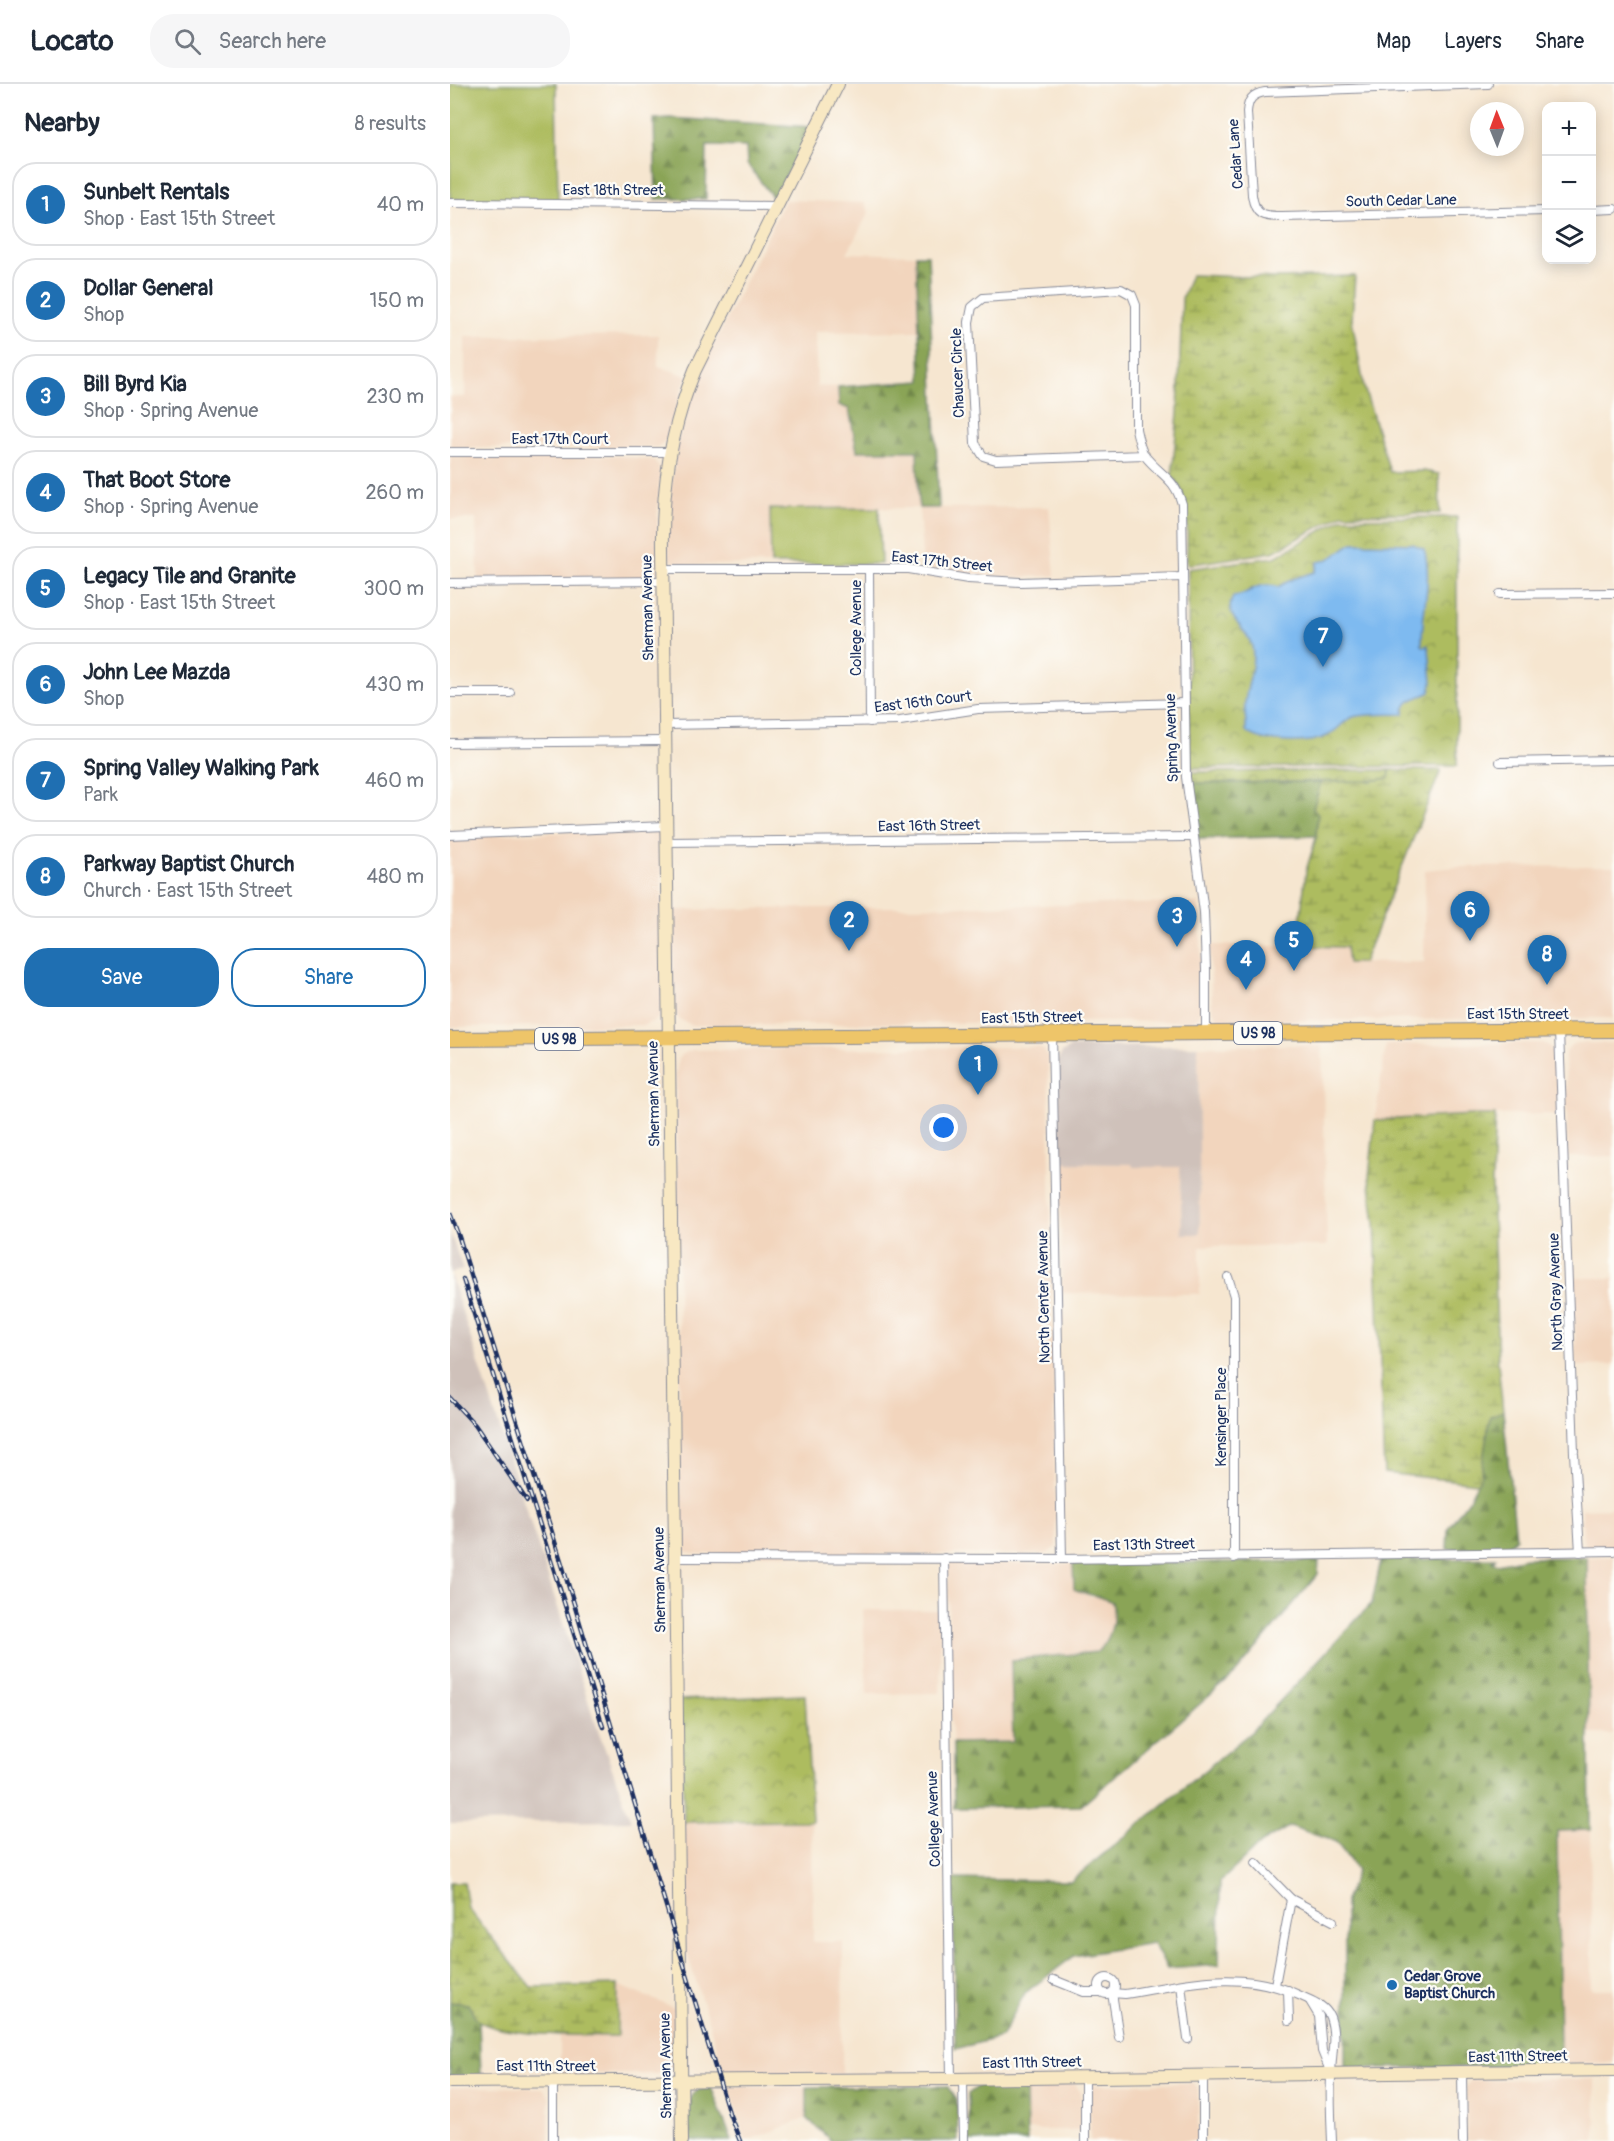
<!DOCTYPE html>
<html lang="en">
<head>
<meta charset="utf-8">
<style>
  :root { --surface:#fff; --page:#f6f6f7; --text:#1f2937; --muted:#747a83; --line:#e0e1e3; --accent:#1f6fb2 }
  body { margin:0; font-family:Pangolin,sans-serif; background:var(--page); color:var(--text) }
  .controls { position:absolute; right:18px; top:18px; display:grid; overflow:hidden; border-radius:12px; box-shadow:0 3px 15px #0003 }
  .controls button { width:54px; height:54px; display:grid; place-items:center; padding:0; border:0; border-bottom:2px solid var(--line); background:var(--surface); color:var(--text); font:30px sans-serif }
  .compass { position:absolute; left:1020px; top:18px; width:54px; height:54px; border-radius:50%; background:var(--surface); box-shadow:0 3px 15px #0003; rotate:359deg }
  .you { position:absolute; left:494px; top:1044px; width:21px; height:21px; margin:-15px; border:4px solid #fff; border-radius:50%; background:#1a73e8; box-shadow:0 0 0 9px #1a73e833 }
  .badge { display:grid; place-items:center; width:39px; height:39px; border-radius:50%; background:var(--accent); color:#fff; font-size:20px; font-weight:700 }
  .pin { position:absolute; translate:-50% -50px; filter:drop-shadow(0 2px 3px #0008) }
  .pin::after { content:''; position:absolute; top:32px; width:21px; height:18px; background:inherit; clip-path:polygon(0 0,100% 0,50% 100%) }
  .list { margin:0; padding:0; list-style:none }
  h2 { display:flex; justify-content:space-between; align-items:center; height:78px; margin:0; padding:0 24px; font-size:26px }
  h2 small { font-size:20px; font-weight:400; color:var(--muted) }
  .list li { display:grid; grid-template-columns:39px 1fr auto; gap:18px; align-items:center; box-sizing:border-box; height:84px; margin:0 12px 12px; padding:0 12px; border:2px solid var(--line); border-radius:24px }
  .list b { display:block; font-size:22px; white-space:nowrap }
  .list p { margin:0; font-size:20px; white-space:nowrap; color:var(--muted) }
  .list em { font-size:20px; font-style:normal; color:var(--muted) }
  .actions { display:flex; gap:12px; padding:18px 24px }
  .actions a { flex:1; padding:14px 0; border:2px solid var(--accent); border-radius:24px; text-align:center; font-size:21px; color:var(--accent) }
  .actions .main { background:var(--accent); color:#fff }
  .icon { flex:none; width:33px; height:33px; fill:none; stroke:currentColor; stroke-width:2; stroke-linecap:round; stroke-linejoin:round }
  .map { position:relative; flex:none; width:1164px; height:2057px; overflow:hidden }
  header { display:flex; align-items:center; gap:36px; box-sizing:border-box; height:84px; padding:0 30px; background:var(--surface); border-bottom:2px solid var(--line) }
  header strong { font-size:28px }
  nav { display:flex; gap:33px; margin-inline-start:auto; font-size:21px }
  .search { width:420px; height:54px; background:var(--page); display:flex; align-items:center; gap:15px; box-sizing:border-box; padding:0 21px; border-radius:24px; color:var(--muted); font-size:22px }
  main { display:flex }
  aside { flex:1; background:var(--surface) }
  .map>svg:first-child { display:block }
  .built { fill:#f2d5bd }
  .industrial { fill:#cfc1ba }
  .grass { fill:#adbc5f; stroke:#64765e; stroke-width:1.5 }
  .forest { fill:url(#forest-firs); stroke:#526a5a; stroke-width:1.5 }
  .wetland { fill:url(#wetland-marsh); stroke:#64765e; stroke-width:1.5 }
  .park { fill:url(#park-crowns); stroke:#64765e; stroke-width:1.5 }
  .water { fill:#7ebaf0; stroke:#4c74a7; stroke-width:1.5 }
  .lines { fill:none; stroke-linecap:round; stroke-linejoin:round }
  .street-casing { stroke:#888a97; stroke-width:10 }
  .secondary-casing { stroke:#888a97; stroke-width:14 }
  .primary-casing { stroke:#888a97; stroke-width:16 }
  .street { stroke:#fff; stroke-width:8 }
  .secondary { stroke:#f8e8c3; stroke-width:12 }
  .primary { stroke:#eec569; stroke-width:14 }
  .rail-casing { stroke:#1b2f5e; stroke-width:4.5 }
  .rail { stroke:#fdfcf7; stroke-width:2; stroke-dasharray:7; stroke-linecap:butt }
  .poi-dot { fill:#1f6fb2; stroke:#fdfcf7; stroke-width:2 }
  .labels { text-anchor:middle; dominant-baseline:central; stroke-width:4.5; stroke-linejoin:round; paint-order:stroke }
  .shield { fill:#fdfcf7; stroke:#5f6c8c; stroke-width:1.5 }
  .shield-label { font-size:14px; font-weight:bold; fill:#1b2f5e }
  .street-label { font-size:15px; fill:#1b2f5e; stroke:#fdfcf7 }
  .poi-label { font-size:15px; font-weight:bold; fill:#1b2f5e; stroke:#fdfcf7; text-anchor:start }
</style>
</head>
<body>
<header>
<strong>Locato</strong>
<div class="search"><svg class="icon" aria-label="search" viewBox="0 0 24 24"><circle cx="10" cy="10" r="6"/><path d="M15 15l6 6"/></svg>Search here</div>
<nav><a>Map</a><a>Layers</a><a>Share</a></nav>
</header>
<main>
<aside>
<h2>Nearby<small>8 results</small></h2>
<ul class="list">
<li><span class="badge">1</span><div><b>Sunbelt Rentals</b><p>Shop · East 15th Street</p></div><em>40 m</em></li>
<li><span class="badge">2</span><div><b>Dollar General</b><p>Shop</p></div><em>150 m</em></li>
<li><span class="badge">3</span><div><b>Bill Byrd Kia</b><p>Shop · Spring Avenue</p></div><em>230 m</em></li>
<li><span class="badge">4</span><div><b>That Boot Store</b><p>Shop · Spring Avenue</p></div><em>260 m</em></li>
<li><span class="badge">5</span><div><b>Legacy Tile and Granite</b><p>Shop · East 15th Street</p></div><em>300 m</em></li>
<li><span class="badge">6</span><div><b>John Lee Mazda</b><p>Shop</p></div><em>430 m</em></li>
<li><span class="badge">7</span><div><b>Spring Valley Walking Park</b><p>Park</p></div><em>460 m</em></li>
<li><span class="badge">8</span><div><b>Parkway Baptist Church</b><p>Church · East 15th Street</p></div><em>480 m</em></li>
</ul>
<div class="actions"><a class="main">Save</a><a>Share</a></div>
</aside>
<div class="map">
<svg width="1164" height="2057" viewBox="0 0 1164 2057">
  <defs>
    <pattern id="forest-firs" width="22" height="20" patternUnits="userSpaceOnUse" patternTransform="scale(1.5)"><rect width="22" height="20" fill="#8aa456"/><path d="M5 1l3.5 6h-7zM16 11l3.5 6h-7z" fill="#70864a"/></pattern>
    <pattern id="wetland-marsh" width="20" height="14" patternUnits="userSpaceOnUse" patternTransform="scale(1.5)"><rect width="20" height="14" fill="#adbc5f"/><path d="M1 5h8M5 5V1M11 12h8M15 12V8" fill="none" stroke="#8c9952"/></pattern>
    <pattern id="park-crowns" width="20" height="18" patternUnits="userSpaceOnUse" patternTransform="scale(1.5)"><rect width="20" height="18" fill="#adbc5f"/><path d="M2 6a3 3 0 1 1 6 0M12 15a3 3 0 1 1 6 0" fill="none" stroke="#8c9952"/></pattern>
  </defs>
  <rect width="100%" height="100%" fill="#fdfcf7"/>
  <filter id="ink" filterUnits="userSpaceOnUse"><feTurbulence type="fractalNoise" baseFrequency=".0167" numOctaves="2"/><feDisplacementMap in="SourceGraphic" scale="12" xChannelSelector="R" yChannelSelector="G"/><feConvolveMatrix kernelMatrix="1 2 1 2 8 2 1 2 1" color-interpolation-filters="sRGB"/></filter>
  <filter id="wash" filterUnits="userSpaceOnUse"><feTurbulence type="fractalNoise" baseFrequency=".008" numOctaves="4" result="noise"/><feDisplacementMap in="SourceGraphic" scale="24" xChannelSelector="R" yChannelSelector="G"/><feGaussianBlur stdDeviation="1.35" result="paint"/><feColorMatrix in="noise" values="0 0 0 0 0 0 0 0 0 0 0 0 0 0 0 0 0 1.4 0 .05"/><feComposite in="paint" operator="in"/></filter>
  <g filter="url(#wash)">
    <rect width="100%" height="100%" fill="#f6e6d0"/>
    <g class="built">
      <path d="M335 116 414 119 419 128 397 169 466 171 469 247 365 248 367 302 388 303 389 321 399 325 407 367H467L469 424 599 423 605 492 570 493 518 490 473 483 469 424 321 425V480L233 481 226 480 220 475 218 465V435L226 365 244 302Z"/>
      <path d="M208 251V282L237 292 227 319 218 353 213 359 207 363 0 364V313H15V253Z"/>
      <path d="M0 372H168L204 376 209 382 210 390 207 433 208 482 206 490 199 493 28 495 26 435H0Z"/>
      <path d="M204 746 209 749 211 754 213 915 211 929 208 935 194 941 0 943V752Z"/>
      <path d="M1164 782V934L772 937 768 935 762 925 760 861 897 863 899 879 974 878 975 786 1008 783Z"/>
      <path d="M749 819 752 886 751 918 749 933 742 937 243 941 230 936 225 929 221 826Z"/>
      <path d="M1092 959 1098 961 1103 967 1107 986 1108 1030 1024 1031 925 1036 936 961Z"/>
      <path d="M1126 959H1164V1072L1118 1073 1115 970 1120 962Z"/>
      <path d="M872 961 877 1162H750V1210L612 1209 610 1079 682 1080 683 1083 730 1082 732 1150H750L748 962Z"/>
      <path d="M588 963 594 966 598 973 606 1463 596 1470H243L236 1467 231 1457 226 989 229 975 233 970 242 966Z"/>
      <path d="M1123 1194H1164V1281L1126 1282Z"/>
      <path d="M1164 1424V1465L1138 1464 1133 1456 1132 1425Z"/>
      <path d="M1137 1473H1164V1650H1138Z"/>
      <path d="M498 1479 623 1480 624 1505 641 1513 652 1514 662 1518 664 1529 661 1545 655 1562 647 1568 561 1576 563 1658 503 1659 499 1609Z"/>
      <path d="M413 1526H490V1609L417 1610Z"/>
      <path d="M362 1737 363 1858H393L392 1990H275L235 1863 234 1738Z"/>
      <path d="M1107 1746H1140L1142 1905H1164V1978L1107 1980 1110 1972Z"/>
      <path d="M168 1901 224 1924 225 1975 223 1981 216 1987 206 1990H110V1951L167 1952Z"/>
      <path d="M1145 1995 1146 2057H1017L1016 2004 1021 1996Z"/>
      <path d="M744 1999 748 2006V2057H640V2006L643 2001Z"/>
      <path d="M625 2000 631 2009V2046H577L576 2001Z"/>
      <path d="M0 2003 93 2004 99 2013V2057H0Z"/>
      <path d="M278 2003H357V2034L296 2057Z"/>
    </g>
    <g class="industrial">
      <path d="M748 962 750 1150H732L730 1083H683L682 1080 610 1079 607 978 612 969 621 963Z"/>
      <path d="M0 1148 13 1186 0 1189Z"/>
      <path d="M0 1190 143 1632 181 1737 0 1739Z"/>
    </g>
    <g class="grass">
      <path d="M0 0H106L108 117 0 115Z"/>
      <path d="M429 424 431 480H321L320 425Z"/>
    </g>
    <g class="forest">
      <path d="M219 34 361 43 324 115 297 80 296 63 257 62 256 115H206L204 35Z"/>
      <path d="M466 171H478L489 424H469L467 367H407L399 325 389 321 388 303 471 297Z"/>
      <path d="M871 698 863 725 868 728 866 752 748 755 741 699Z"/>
      <path d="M1053 1327 1066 1454 1056 1464 997 1465 998 1444 1019 1415 1030 1394 1040 1331Z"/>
      <path d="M1137 1473 1140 1746 1107 1747 1110 1972 1107 1980 1067 1983 895 1984V1817L907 1786 886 1758 840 1742 811 1759 770 1798 769 1881 717 1885 703 1859 624 1872 575 1909 551 1953 505 1965 503 1795 621 1797 801 1648 922 1519 931 1476 1046 1474 1042 1478 1047 1480 1076 1474Z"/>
      <path d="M869 1477 868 1490 786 1589 631 1722 504 1724 503 1659 563 1658 561 1576 647 1568C661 1557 666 1535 662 1518 650 1512 637 1511 624 1505L623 1480Z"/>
      <path d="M0 1918 18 1920 29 1937 31 1993H0Z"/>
      <path d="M530 2001H576L577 2057H519L518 2010Z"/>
      <path d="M497 2002 507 2016 508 2057H381L357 2034V2003Z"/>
      <path d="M261 2003 282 2057H237C237 2040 232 2017 248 2006Z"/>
    </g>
    <g class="wetland">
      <path d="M741 191 827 194 905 192 902 236 914 303 940 388 974 387 989 390 990 429 893 430 823 468 737 481C736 453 743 413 722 392L728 329 732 214Z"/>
      <path d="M940 686H991L913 879H898L896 863 847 862 856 787 866 754 868 729 863 725 871 698 919 697 939 694Z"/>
      <path d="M1024 1031H1045L1042 1098 1048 1279 1053 1327 1040 1332 1030 1394 1027 1399 934 1389 925 1139 919 1093 925 1036Z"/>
      <path d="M0 1798H14L18 1824 81 1903 168 1901 167 1952C140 1951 46 1953 28 1936 24 1932 21 1925 18 1920L0 1918Z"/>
    </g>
    <g class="park">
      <path d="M1007 433V682L739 684 738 485 825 473 893 434Z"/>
      <path d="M940 686 939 694 919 697 741 699 740 688Z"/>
      <path d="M355 1611 362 1737 234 1738 230 1616Z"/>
    </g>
    <path class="water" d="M903 459 963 460 974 465C983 497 971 528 972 561L975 563 977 561 979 565 982 599 980 608C968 615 954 614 954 630 943 630 912 630 903 633 893 637 886 648 877 652 859 661 811 660 796 647 797 638 794 628 795 619 797 600 806 581 802 562 797 543 772 533 783 513 802 510 806 496 828 503L843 495 865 488 868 478C882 477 891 465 903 459Z"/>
  </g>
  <g filter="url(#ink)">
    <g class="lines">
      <defs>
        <g id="street">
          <path d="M1038 0 815 8C802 10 798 16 797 28L802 111C805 132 813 133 832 133L1096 127"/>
          <path d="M0 119 326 122"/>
          <path d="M1142 126 1164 125"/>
          <path d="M0 368H220"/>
          <path d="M695 371 546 376 533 372 525 359 519 238 522 223 533 214 671 205 682 211 686 221V345C688 354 690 365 695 372 711 392 724 393 732 420L736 693 754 828 756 886V949"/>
          <path d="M213 485H458L518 495 570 498 733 493"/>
          <path d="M419 485 420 638"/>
          <path d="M0 499 213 497"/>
          <path d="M1050 510 1164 509"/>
          <path d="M0 609H60"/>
          <path d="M215 641 450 637 528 625 734 619"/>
          <path d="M0 659 215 657"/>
          <path d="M1050 678 1164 676"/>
          <path d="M0 751 216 742"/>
          <path d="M216 758 743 753"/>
          <path d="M1109 947 1124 1369 1130 1468"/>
          <path d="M602 950 612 1475"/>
          <path d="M778 1193 784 1212V1474"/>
          <path d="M225 1474 612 1475 1164 1467"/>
          <path d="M494 1474 501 1995"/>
          <path d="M806 1779 841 1815"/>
          <circle cx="657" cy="1902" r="8"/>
          <path d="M604 1896 634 1908H651"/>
          <path d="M731 1901 738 1955"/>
          <path d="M825 1901 841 1815 883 1837"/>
          <path d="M838 1906 839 1937"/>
          <path d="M860 1917 869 1932 872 1967 880 1987"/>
          <path d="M669 1953 662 1909 675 1910C737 1900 791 1884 851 1912 862 1917 875 1921 880 1933 887 1953 881 1972 881 1992 880 2014 881 2036 882 2057"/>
          <path d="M1012 1989 1013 2057"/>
          <path d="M753 1992V2057"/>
          <path d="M513 1995 514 2057"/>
          <path d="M103 1997V2057"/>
          <path d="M635 2057V1993"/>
        </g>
        <g id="secondary">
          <path d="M0 1998 501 1995 1164 1986"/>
          <path d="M232 2057 213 464C212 402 221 343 245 286L388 0"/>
        </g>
        <path id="primary" d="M0 955 1164 946"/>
      </defs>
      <use href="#street" class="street-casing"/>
      <use href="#secondary" class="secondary-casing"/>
      <use href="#primary" class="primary-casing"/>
      <use href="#street" class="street"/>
      <use href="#secondary" class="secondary"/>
      <use href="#primary" class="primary"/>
      <defs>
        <g id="rail">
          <path d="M0 1129 9 1153 111 1477 279 2029 290 2057"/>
          <path d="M13 1195 153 1643"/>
          <path d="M0 1314 25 1341 77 1417"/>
        </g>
      </defs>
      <use href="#rail" class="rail-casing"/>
      <use href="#rail" class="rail"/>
    </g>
  </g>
  <circle class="poi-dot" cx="942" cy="1901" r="6"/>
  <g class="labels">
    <g class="shield">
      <rect x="784" y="938" width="48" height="22" rx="4.5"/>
      <rect x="85" y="944" width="48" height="22" rx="4.5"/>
    </g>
    <g class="shield-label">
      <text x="808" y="949">US 98</text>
      <text x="109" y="955">US 98</text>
    </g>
    <g class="street-label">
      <text transform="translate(786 70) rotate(-94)">Cedar Lane</text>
      <text x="163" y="106">East 18th Street</text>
      <text transform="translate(951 117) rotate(-1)">South Cedar Lane</text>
      <text transform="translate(508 289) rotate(-92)">Chaucer Circle</text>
      <text x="110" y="355">East 17th Court</text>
      <text transform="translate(492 478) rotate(6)">East 17th Street</text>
      <text transform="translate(198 524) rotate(-91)">Sherman Avenue</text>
      <text transform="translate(406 544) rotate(-90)">College Avenue</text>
      <text transform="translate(473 618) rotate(-7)">East 16th Court</text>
      <text transform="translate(722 654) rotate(-92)">Spring Avenue</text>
      <text transform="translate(479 742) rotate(-1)">East 16th Street</text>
      <text x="1068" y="930">East 15th Street</text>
      <text transform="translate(582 934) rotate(-1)">East 15th Street</text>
      <text transform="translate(204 1010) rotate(-91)">Sherman Avenue</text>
      <text transform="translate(1106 1208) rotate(-92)">North Gray Avenue</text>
      <text transform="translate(594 1213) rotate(-91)">North Center Avenue</text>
      <text transform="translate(771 1333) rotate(-90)">Kensinger Place</text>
      <text transform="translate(694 1461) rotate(-1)">East 13th Street</text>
      <text transform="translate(210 1496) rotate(-91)">Sherman Avenue</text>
      <text transform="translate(484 1735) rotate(-92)">College Avenue</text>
      <text transform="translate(1068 1973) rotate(-1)">East 11th Street</text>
      <text transform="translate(582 1979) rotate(-1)">East 11th Street</text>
      <text x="96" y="1982">East 11th Street</text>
      <text transform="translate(216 1982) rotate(-91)">Sherman Avenue</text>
    </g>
    <g class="poi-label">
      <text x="954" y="1892">Cedar Grove<tspan x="954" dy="17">Baptist Church</tspan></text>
    </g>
  </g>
</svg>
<div class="controls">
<button>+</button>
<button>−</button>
<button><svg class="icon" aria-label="layers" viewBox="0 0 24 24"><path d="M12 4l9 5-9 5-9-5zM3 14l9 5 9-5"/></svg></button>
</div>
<svg class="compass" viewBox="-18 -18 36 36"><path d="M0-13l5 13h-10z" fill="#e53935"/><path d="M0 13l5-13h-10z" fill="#747a83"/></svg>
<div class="you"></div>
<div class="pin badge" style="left:528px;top:1011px">1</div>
<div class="pin badge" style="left:399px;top:867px">2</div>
<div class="pin badge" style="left:727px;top:863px">3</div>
<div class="pin badge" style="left:796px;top:906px">4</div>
<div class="pin badge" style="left:844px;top:887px">5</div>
<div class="pin badge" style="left:1020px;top:857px">6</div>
<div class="pin badge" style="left:873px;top:583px">7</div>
<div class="pin badge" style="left:1097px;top:901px">8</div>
</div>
</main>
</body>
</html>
